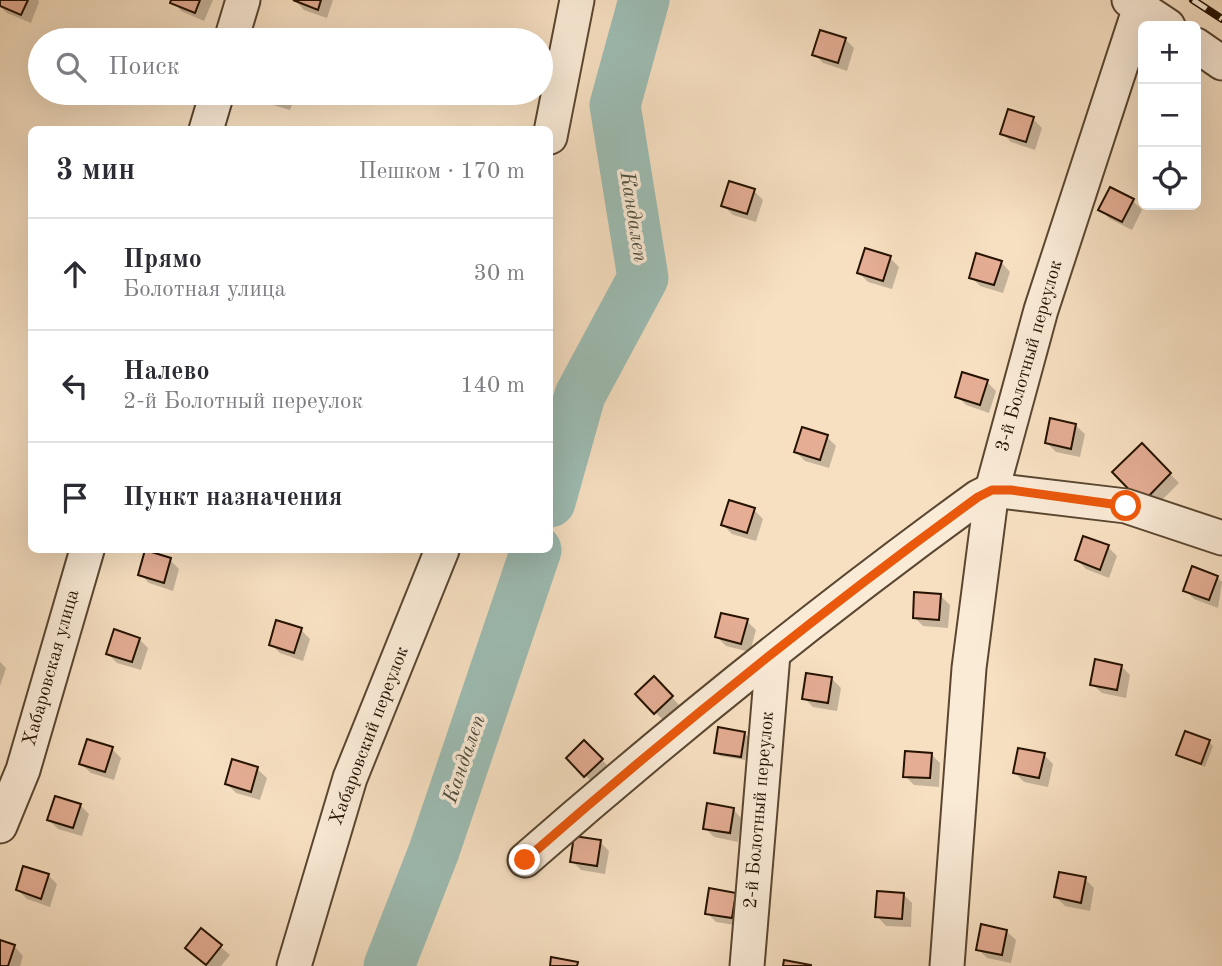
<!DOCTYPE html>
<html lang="ru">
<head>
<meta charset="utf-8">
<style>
  :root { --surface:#fff; --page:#f2f2f3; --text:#2b2b33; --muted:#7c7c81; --line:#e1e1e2 }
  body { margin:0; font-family:"Old Standard TT",serif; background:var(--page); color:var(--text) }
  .controls { position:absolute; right:21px; top:21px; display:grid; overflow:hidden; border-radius:10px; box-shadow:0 7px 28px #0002 }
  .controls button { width:63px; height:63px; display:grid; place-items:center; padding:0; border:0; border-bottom:2px solid var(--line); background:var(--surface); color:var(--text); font:35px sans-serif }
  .stop { position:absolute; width:21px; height:21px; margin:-16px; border:5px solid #ea580c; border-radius:50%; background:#fff }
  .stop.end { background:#ea580c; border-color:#fff; box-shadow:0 2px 7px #0008 }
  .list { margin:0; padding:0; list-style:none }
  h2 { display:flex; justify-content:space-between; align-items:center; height:91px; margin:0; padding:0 28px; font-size:30px }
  h2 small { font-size:23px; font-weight:400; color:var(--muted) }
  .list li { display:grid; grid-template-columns:46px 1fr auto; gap:21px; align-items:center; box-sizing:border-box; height:112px; padding:0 28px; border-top:2px solid var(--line) }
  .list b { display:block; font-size:26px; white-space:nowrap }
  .list p { margin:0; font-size:23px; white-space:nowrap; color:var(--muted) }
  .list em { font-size:23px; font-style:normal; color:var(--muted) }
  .icon { flex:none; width:38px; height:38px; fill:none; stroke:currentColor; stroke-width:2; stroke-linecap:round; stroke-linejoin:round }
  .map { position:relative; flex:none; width:1222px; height:966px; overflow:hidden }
  .search { position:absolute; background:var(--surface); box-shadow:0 7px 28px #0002; left:28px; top:28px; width:525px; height:77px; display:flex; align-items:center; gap:18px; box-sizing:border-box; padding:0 24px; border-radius:38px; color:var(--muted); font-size:26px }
  .panel { position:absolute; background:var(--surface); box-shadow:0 7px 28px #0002; left:28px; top:126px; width:525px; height:427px; border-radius:10px }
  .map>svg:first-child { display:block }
  .shadow { fill:#0003 }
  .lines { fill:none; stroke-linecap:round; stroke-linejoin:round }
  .river { stroke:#9dbdb4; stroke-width:51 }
  .building { fill:#e4ad94; stroke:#251200; stroke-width:2 }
  .street-casing { stroke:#5a4630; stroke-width:37 }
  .street { stroke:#faebd7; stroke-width:33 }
  .rail-casing { stroke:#251200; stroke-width:8 }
  .rail { stroke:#faebd7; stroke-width:5; stroke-dasharray:16; stroke-linecap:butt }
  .route { stroke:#ea580c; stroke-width:9 }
  .labels { text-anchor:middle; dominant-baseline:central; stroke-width:7; stroke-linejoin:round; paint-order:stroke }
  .street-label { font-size:19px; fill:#251200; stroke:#faebd7 }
  .water-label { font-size:21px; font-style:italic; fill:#4f4e3f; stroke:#faebd7 }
</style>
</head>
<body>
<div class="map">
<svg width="1222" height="966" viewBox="0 0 1222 966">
  <rect width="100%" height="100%" fill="#f7e0c2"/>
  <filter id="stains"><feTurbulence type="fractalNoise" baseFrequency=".00286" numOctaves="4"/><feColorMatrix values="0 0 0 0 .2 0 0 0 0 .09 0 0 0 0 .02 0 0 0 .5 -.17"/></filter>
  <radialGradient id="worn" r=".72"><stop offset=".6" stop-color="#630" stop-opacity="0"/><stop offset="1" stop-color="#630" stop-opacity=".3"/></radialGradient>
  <g class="shadow">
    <path d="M0 0H38L39 2 31 23 7 13 0 6Z"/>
    <path d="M173 0H213L204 21 181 11Z"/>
    <path d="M295 0H333L327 18 304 10Z"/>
    <path d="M845 39 854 48 847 71 823 63 814 54Z"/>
    <path d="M296 93 290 110 266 103 257 94Z"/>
    <path d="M1033 119 1042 128 1035 150 1011 142 1002 133Z"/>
    <path d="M1111 189 1133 201 1142 210 1132 230 1110 219 1101 210Z"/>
    <path d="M754 191 763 200 756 222 733 215 723 205Z"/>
    <path d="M890 258 899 267 892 289 868 282 859 273Z"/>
    <path d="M1001 262 1010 272 1003 293 980 286 971 277Z"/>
    <path d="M987 382 996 391 989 413 966 405 957 396Z"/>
    <path d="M1075 425 1085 434 1080 457 1056 452 1047 443Z"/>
    <path d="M827 437 836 446 829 468 805 461 796 452Z"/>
    <path d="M1142 445 1179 483 1152 510 1114 472Z"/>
    <path d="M754 510 763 519 756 541 732 534 723 525Z"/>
    <path d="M1108 547 1117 556 1109 578 1086 569 1077 560Z"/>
    <path d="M170 560 179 569 173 591 149 583 140 574Z"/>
    <path d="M1217 577 1222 582 1218 608 1194 599 1185 590Z"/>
    <path d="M941 596 950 605 948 628 923 626 914 617Z"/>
    <path d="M747 621 756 630 750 652 726 646 717 637Z"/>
    <path d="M301 630 310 639 303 661 280 653 271 644Z"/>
    <path d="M139 639 148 648 141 670 117 663 108 654Z"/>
    <path d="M0 662 6 668 0 686Z"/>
    <path d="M1121 666 1130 675 1126 698 1102 693 1092 684Z"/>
    <path d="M654 678 680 706 664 721 637 694Z"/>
    <path d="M832 679 841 688 837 711 813 707 804 698Z"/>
    <path d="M744 733 748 737 745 760 720 756 716 752Z"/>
    <path d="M584 742 611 769 595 785 568 758Z"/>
    <path d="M1209 742 1213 746 1205 767 1178 755Z"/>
    <path d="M112 749 121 758 114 780 91 773 81 764Z"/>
    <path d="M931 754 940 763 939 787 914 785 905 776Z"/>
    <path d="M1044 755 1053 764 1048 787 1024 782 1015 773Z"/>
    <path d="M257 769 267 778 260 800 236 793 227 784Z"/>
    <path d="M80 805 89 814 82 836 58 829 49 820Z"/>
    <path d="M733 809 742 819 738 842 714 837 705 828Z"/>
    <path d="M600 842 609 851 605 874 581 870 572 861Z"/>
    <path d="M48 875 57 884 50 907 27 899 18 890Z"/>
    <path d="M1085 879 1094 888 1090 911 1065 906 1056 897Z"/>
    <path d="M735 894 744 904 741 926 716 922 707 913Z"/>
    <path d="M903 894 912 903 911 927 886 926 877 916Z"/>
    <path d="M202 931 230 955 221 966H208L196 957Z"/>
    <path d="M1006 931 1016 940 1011 963 987 958 978 949Z"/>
    <path d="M0 942 14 946 23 956 20 966H0Z"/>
  </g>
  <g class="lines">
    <g class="river">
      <path d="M550 502 580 395 643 278 615 105 644 0"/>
      <path d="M389 966 434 851 536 550"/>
    </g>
  </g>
  <g class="building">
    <path d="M0 0H28L21 15 0 6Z"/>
    <path d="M171 0H200L195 13 170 3Z"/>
    <path d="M293 0H321L318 10Z"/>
    <path d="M820 30 846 38 838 63 812 55Z"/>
    <path d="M256 93H284L281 102Z"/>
    <path d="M1008 109 1034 117 1026 142 1000 134Z"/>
    <path d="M729 181 755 189 747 214 721 206Z"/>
    <path d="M1110 187 1134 199 1122 222 1098 210Z"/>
    <path d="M865 248 891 256 883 281 857 273Z"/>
    <path d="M976 253 1002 261 994 285 969 278Z"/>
    <path d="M962 372 988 380 980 405 955 397Z"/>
    <path d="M1050 418 1076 424 1071 449 1045 443Z"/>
    <path d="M802 427 828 435 820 460 794 452Z"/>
    <path d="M1142 443 1171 473 1142 503 1112 472Z"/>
    <path d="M729 500 755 508 747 533 721 525Z"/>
    <path d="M1083 536 1109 545 1100 570 1075 560Z"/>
    <path d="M145 550 171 558 164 583 138 575Z"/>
    <path d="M1192 566 1218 576 1209 600 1183 591Z"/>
    <path d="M914 592 941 594 939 620 913 618Z"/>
    <path d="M721 613 748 619 741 644 715 637Z"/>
    <path d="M276 620 302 628 294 653 269 645Z"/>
    <path d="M114 629 140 638 132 662 106 654Z"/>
    <path d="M1095 659 1122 665 1117 690 1090 685Z"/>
    <path d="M806 673 832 677 828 703 802 699Z"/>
    <path d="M654 676 673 696 654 714 635 694Z"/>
    <path d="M718 727 745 732 741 757 714 753Z"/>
    <path d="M1185 731 1210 740 1201 764 1176 755Z"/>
    <path d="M87 739 113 747 105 772 79 764Z"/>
    <path d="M584 740 603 759 584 777 566 758Z"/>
    <path d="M1018 748 1045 753 1039 778 1013 773Z"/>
    <path d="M905 751 932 753 930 778 903 777Z"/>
    <path d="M232 759 258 767 251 792 225 784Z"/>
    <path d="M55 796 81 804 73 828 47 820Z"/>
    <path d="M707 803 734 808 730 833 703 829Z"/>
    <path d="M574 836 601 840 597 866 570 862Z"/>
    <path d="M23 866 49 874 41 899 16 890Z"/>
    <path d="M1059 872 1086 877 1081 903 1054 897Z"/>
    <path d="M709 888 736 893 732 918 705 914Z"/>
    <path d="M877 891 904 893 902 919 875 917Z"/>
    <path d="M981 924 1007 930 1002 955 976 950Z"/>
    <path d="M201 928 222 945 206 965 185 948Z"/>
    <path d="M0 940 15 945 8 966H0Z"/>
    <path d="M551 957 578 962 577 966H550Z"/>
    <path d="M784 960 811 965V966H783Z"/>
  </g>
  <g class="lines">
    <defs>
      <g id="street">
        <path d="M1129 0 1168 26"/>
        <path d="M231 40 243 0"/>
        <path d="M1196 45 1222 63"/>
        <path d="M206 130 217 93"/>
        <path d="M550 137 577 0"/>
        <path d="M0 826 23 770 87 550"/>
        <path d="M525 860C671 732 821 611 978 497L992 490 1126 506 1222 538"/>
        <path d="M294 966 350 778 442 550"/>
        <path d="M747 966 773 654"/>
        <path d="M947 966 969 668 992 490 1041 310 1140 7"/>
      </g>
    </defs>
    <use href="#street" class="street-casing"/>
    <use href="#street" class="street"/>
    <defs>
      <path id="rail" d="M1193 0 1222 19"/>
    </defs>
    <use href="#rail" class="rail-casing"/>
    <use href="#rail" class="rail"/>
  </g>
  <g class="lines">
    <path class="route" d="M525 860C671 732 821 611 978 497L992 490H1011L1126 506"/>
  </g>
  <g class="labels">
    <g class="street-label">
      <text transform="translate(1030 356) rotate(-74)">3-й Болотный переулок</text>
      <text transform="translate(52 668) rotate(-74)">Хабаровская улица</text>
      <text transform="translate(370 736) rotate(-69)">Хабаровский переулок</text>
      <text transform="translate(760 810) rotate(-85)">2-й Болотный переулок</text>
    </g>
    <g class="water-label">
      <text transform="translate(633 217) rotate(81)">Кандалеп</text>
      <text transform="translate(465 759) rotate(-71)">Кандалеп</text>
    </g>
  </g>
  <rect width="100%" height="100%" filter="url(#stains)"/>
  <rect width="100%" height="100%" fill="url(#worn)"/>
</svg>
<div class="controls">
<button>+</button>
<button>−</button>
<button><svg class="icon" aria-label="locate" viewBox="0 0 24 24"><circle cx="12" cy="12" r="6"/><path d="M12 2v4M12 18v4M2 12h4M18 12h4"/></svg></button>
</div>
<div class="stop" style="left:1126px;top:506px"></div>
<div class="stop end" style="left:525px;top:860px"></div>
<div class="search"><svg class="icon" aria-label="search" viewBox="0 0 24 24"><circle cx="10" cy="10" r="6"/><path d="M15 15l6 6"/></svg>Поиск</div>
<section class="panel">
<h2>3 мин<small>Пешком · 170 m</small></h2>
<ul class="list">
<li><svg class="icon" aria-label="ahead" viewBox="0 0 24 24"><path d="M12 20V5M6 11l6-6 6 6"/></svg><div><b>Прямо</b><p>Болотная улица</p></div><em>30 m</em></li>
<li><svg class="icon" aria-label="left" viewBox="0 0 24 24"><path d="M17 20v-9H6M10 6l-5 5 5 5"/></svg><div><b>Налево</b><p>2-й Болотный переулок</p></div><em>140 m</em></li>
<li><svg class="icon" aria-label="arrive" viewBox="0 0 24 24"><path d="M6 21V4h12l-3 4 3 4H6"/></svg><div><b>Пункт назначения</b></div></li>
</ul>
</section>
</div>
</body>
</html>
